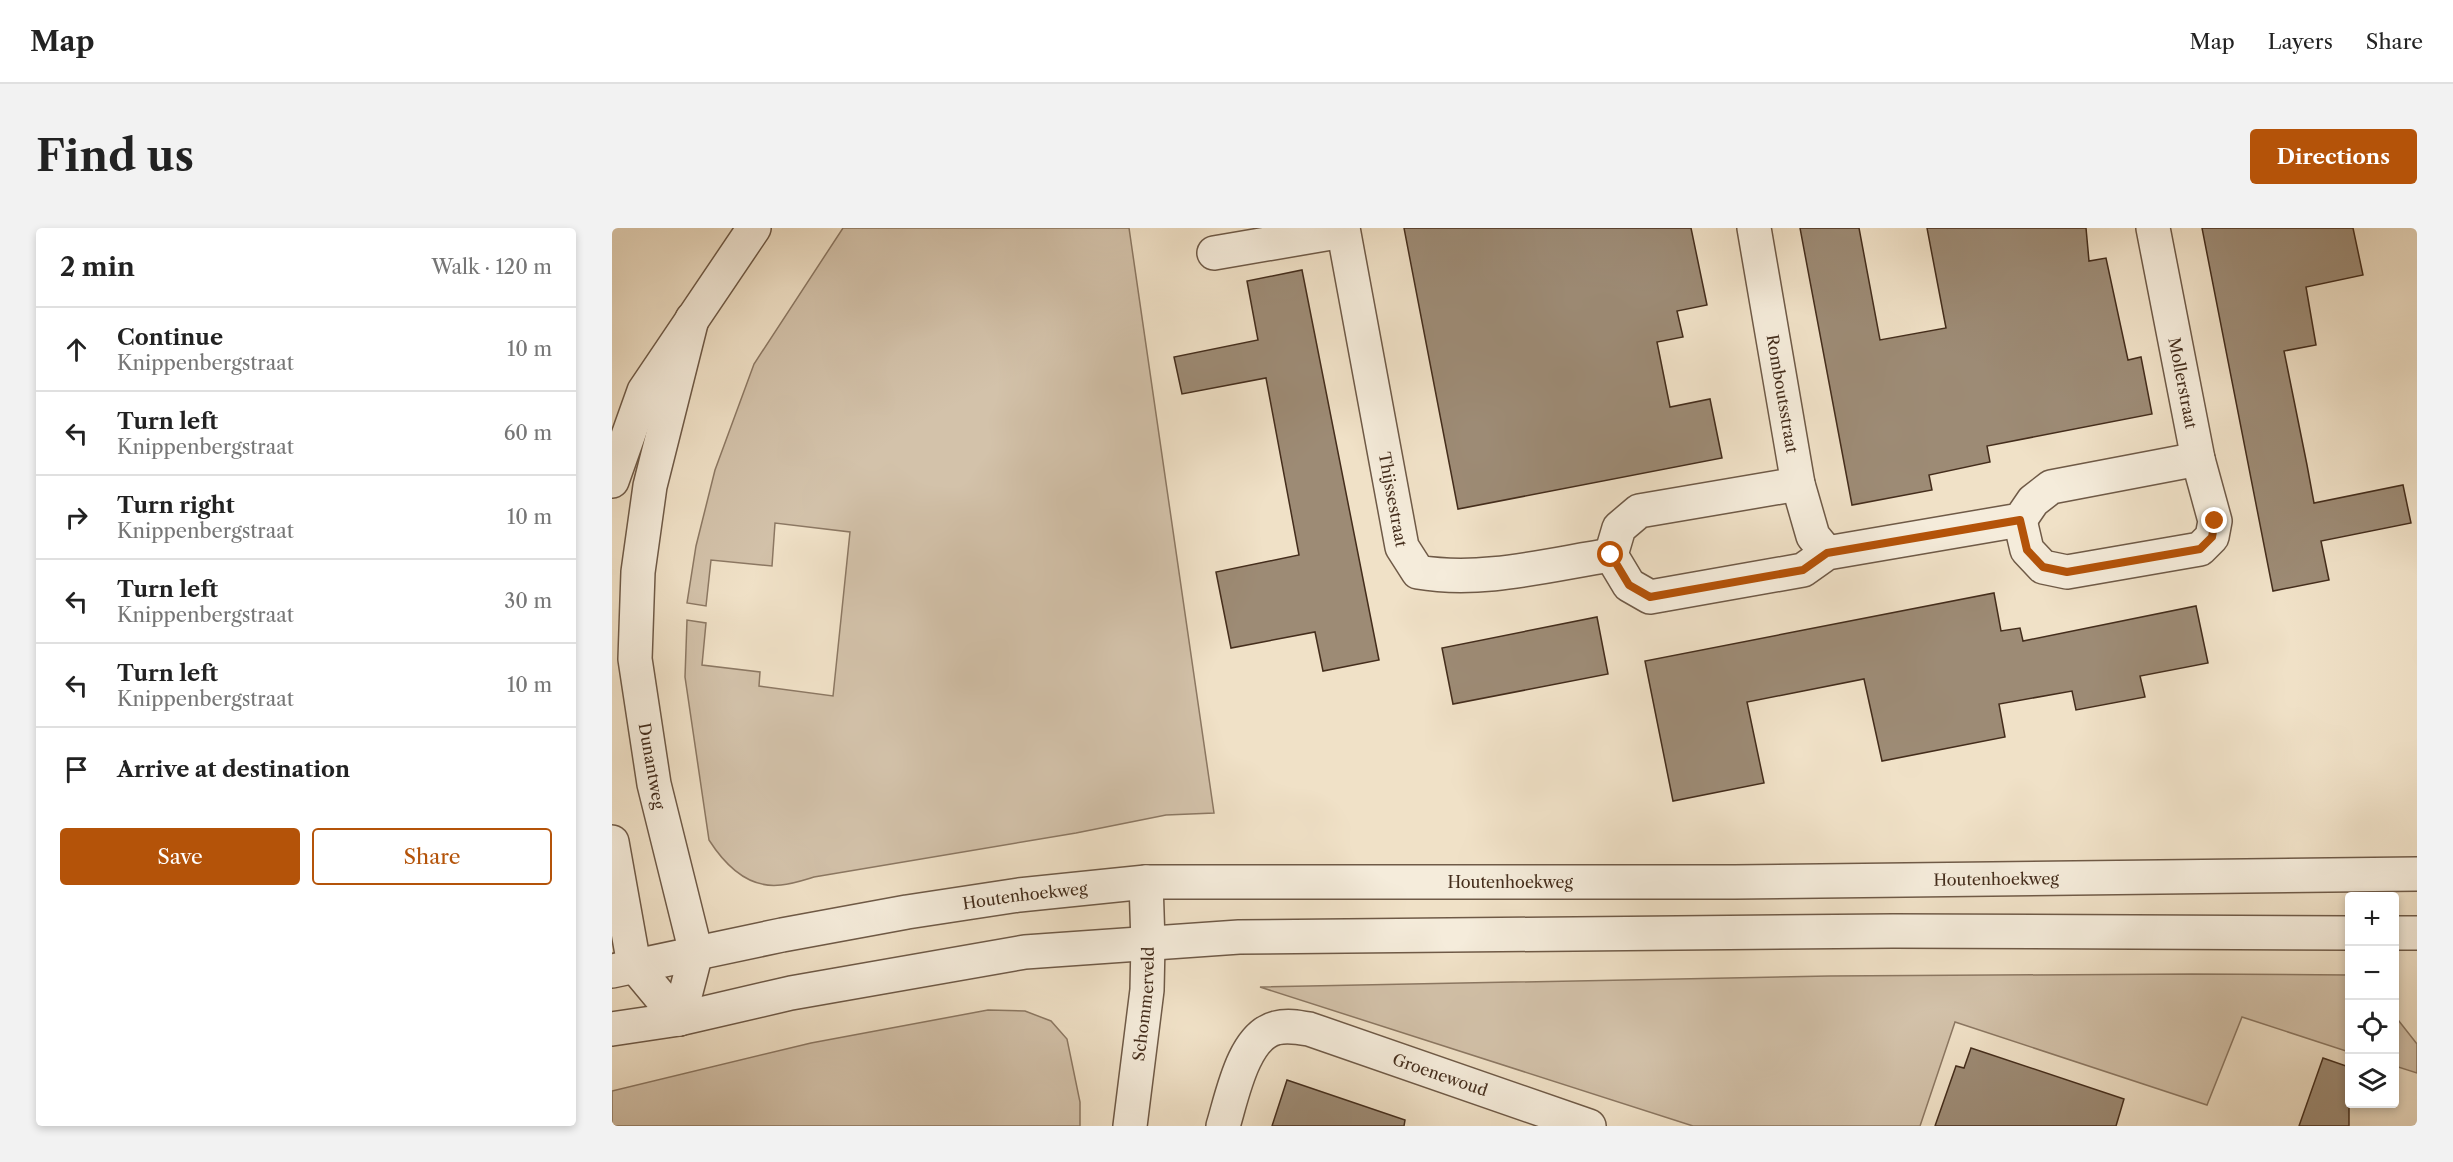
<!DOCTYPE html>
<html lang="en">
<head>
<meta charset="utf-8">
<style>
  :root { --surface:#fff; --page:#f2f2f2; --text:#222; --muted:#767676; --line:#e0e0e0; --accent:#b45309 }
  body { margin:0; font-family:"Libre Caslon Text",serif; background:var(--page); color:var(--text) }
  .controls { position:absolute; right:18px; bottom:18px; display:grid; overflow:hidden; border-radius:6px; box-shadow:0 3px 9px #0003 }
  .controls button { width:54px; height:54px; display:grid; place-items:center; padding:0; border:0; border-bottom:2px solid var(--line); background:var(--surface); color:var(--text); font:30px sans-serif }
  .stop { position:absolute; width:18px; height:18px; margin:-14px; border:4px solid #b45309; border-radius:50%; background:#fff }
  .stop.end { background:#b45309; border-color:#fff; box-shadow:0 2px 6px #0008 }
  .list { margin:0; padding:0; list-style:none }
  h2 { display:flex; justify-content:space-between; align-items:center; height:78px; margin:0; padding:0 24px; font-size:26px }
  h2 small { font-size:20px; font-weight:400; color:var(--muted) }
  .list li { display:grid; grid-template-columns:39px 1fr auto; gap:18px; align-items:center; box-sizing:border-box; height:84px; padding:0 24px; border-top:2px solid var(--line) }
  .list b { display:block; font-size:22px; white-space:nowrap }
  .list p { margin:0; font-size:20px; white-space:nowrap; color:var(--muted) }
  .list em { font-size:20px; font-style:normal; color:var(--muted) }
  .actions { display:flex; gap:12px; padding:18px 24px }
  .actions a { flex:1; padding:14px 0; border:2px solid var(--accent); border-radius:6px; text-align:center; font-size:21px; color:var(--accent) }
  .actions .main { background:var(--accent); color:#fff }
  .icon { flex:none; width:33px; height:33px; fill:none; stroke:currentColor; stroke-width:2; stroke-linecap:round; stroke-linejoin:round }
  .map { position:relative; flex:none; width:1805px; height:898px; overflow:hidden; border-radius:6px }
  header { display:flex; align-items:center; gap:36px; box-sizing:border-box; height:84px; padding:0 30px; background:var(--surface); border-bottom:2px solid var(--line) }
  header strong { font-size:28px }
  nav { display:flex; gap:33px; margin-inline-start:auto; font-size:21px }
  .intro { display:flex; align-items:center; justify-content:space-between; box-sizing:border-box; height:144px; padding:0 36px }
  h1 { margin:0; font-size:42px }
  .button { padding:15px 27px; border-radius:6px; background:var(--accent); color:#fff; font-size:21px; font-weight:700 }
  main { display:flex; gap:36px; padding:0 36px }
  aside { flex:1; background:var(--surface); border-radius:6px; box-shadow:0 3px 9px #0003 }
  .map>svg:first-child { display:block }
  .green { fill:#d3c2aa; stroke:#8c7863; stroke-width:1.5 }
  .building { fill:#9d8b75; stroke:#442d1c; stroke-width:1.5 }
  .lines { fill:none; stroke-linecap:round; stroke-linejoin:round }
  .minor-casing { stroke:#6f5a47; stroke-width:36 }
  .tertiary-casing { stroke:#6f5a47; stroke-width:36 }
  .minor { stroke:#f5ecdb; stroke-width:33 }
  .tertiary { stroke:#f5ecdb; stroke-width:33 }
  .route { stroke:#b45309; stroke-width:8 }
  .labels { text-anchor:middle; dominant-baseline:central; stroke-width:4.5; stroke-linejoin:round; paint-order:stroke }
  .street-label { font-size:16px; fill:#442d1c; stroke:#f5ecdb }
</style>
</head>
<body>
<header>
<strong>Map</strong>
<nav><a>Map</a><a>Layers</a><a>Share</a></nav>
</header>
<div class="intro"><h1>Find us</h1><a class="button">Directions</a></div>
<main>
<aside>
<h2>2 min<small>Walk · 120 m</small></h2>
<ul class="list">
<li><svg class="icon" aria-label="ahead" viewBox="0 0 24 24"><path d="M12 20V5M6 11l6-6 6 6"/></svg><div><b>Continue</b><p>Knippenbergstraat</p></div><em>10 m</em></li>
<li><svg class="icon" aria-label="left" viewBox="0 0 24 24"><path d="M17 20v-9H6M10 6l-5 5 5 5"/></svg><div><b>Turn left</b><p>Knippenbergstraat</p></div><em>60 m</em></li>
<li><svg class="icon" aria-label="right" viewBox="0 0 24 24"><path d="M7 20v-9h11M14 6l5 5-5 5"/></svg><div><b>Turn right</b><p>Knippenbergstraat</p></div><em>10 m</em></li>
<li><svg class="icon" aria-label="left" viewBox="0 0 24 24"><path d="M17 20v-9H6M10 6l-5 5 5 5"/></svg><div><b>Turn left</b><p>Knippenbergstraat</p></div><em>30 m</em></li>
<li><svg class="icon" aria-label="left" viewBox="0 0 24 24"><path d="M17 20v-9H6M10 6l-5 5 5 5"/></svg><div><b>Turn left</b><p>Knippenbergstraat</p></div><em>10 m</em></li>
<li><svg class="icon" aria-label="arrive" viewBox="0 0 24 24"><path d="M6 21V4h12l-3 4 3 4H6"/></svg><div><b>Arrive at destination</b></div></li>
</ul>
<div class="actions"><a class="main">Save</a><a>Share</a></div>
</aside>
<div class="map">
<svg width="1805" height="898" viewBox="0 0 1805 898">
  <rect width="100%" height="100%" fill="#f0e1c7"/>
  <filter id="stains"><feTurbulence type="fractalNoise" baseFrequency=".00333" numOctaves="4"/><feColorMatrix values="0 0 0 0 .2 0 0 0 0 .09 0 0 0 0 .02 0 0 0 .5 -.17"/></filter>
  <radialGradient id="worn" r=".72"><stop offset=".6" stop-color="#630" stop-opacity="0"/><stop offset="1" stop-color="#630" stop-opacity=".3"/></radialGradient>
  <g class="green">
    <path d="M231 0H517L602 585 554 587 464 605 202 649C192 652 180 656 169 657 136 661 113 637 97 612L73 449 75 392 94 395 90 437 148 444 147 458 221 468 238 304 163 295 160 338 99 332 94 378 75 375 84 318 103 242 142 136Z"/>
    <path d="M1580 746 1737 747V824L1630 789 1595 877 1343 794 1308 898H1081L648 759 1217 748Z"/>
    <path d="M376 782 413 783 439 793 455 811 468 874V898H0V863L199 815Z"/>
    <path d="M1783 788 1805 816V845L1783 838Z"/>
  </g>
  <g class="building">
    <path d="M792 0H1079L1095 77 1065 83 1071 109 1045 114 1058 179 1098 171 1110 230 846 281Z"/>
    <path d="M1188 0H1247L1268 112 1334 100 1315 0H1474L1477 33 1494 30 1516 132 1529 129 1540 186 1375 218 1378 234 1317 247 1320 262 1240 277Z"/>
    <path d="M1590 0H1741L1751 47 1694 59 1704 117 1672 123 1695 237 1702 275 1791 257 1799 295 1709 313 1717 352 1661 363Z"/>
    <path d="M690 42 767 432 711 443 703 404 619 420 604 344 687 327 654 150 570 166 562 129 646 112 635 53Z"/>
    <path d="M1382 365 1389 403 1408 400 1411 413 1584 378 1596 435 1528 448 1533 469 1464 482 1460 463 1387 476 1393 509 1270 533 1252 451 1135 474 1152 555 1061 573 1033 433Z"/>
    <path d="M985 389 996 446 841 476 830 420Z"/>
    <path d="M1359 820 1512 871 1504 898H1323L1344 838 1352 840Z"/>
    <path d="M1711 830 1737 839V898H1687Z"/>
    <path d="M675 852 793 892 792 898H660Z"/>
  </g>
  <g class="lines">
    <defs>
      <g id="minor">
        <path id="s1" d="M731 0 790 319 806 344C870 355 935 337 999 327"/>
        <path id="s2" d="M1142 0 1186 256 1201 308 1215 325"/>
        <path d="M602 25 731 3"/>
        <path d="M1186 256 1027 283 1007 300 999 327 1017 357 1038 369 1191 342 1215 325 1408 292 1421 273 1439 259 1586 231"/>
        <path d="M1408 292 1415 322 1431 339 1455 344 1588 321 1600 309 1603 293 1586 231 1541 0"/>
        <path id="s3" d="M518 898 535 762 536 715 534 654"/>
        <path id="s4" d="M611 898C620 869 631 808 664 800 675 797 686 799 697 801L977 898"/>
      </g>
      <g id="tertiary">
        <path d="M0 253 32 163 142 0"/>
        <path d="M0 614 22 737 67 791"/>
        <path d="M1782 705H1805"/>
        <path id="s5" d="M0 743 170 707 295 684 407 667 534 654H1123L1805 646"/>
        <path d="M67 791 84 725 42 556 23 431 26 344 38 258 80 91"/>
        <path d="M0 801 67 791 179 765 413 724 627 709 1281 703 1738 705"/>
      </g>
    </defs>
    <use href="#minor" class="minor-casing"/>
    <use href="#tertiary" class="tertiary-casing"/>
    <use href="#minor" class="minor"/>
    <use href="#tertiary" class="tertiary"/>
  </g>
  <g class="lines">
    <path class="route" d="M999 327 1017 357 1038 369 1191 342 1215 325 1408 292 1415 322 1431 339 1455 344 1588 321 1600 309 1603 293"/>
  </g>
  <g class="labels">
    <g class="street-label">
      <text transform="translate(1571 155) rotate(79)">Mollerstraat</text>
      <text stroke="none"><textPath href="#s2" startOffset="168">Romboutsstraat</textPath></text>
      <text stroke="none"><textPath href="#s1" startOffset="276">Thijssestraat</textPath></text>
      <text transform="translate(40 538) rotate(80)">Dunantweg</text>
      <text stroke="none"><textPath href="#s5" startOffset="1392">Houtenhoekweg</textPath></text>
      <text stroke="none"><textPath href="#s5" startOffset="906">Houtenhoekweg</textPath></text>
      <text stroke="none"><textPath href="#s5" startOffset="420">Houtenhoekweg</textPath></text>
      <text stroke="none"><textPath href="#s3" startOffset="123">Schommerveld</textPath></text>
      <text stroke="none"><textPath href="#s4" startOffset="288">Groenewoud</textPath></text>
    </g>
  </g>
  <rect width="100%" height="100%" filter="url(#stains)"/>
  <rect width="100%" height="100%" fill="url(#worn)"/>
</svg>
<div class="controls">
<button>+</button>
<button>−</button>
<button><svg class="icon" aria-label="locate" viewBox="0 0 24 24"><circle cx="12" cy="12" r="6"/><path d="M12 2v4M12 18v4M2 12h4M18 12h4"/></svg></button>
<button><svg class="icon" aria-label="layers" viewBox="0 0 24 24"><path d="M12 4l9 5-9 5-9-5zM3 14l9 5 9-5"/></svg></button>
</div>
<div class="stop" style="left:999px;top:327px"></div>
<div class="stop end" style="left:1603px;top:293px"></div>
</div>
</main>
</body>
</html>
